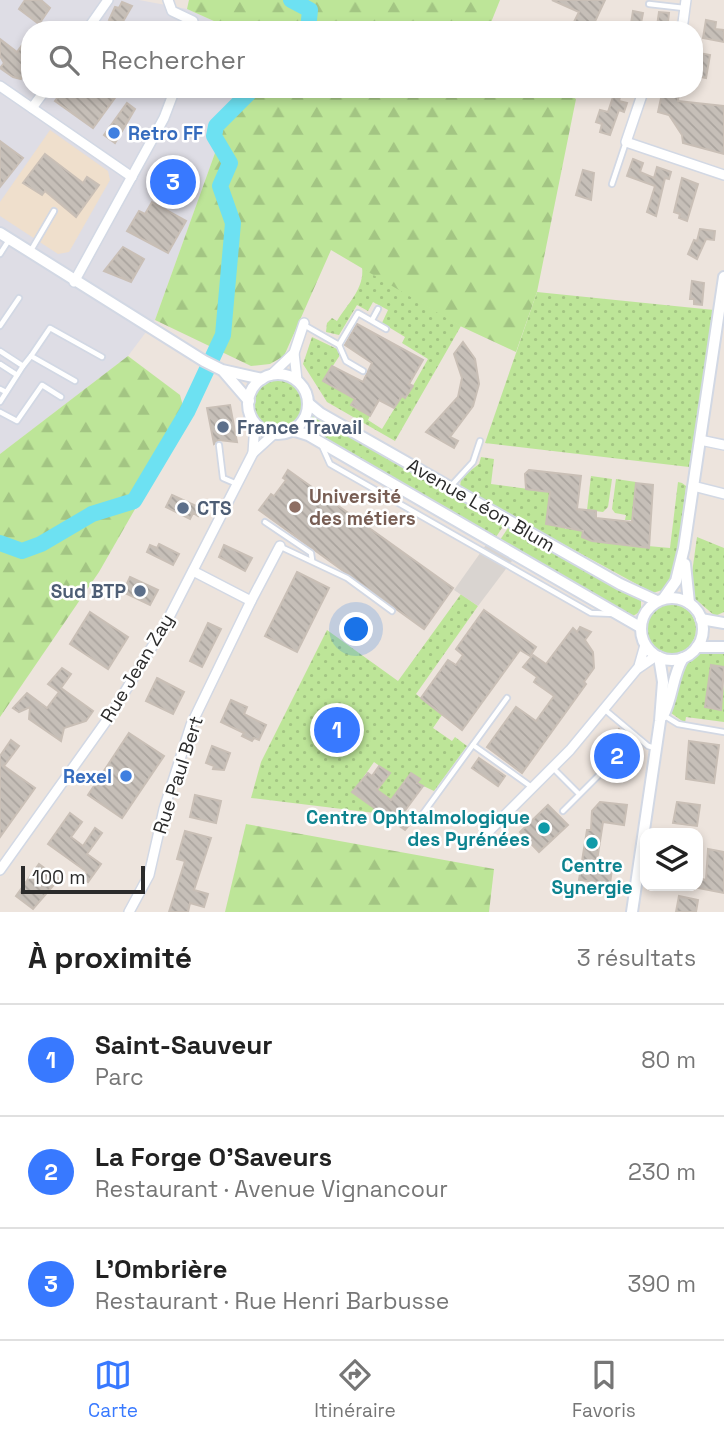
<!DOCTYPE html>
<html lang="fr">
<head>
<meta charset="utf-8">
<style>
  :root { --surface:#fff; --page:#f6f6f6; --text:#222; --muted:#767676; --line:#e0e0e0; --accent:#3879ff }
  body { margin:0; font-family:"Space Grotesk",sans-serif; background:var(--page); color:var(--text) }
  .controls { position:absolute; right:21px; bottom:21px; display:grid; overflow:hidden; border-radius:14px; box-shadow:0 4px 10px #0003 }
  .controls button { width:63px; height:63px; display:grid; place-items:center; padding:0; border:0; border-bottom:2px solid var(--line); background:var(--surface); color:var(--text); font:35px sans-serif }
  .scale { position:absolute; left:21px; bottom:18px; width:124px; box-sizing:border-box; padding-left:7px; border:4px solid #2b2b2b; border-top:0; font-size:19px; line-height:24px; white-space:nowrap; color:#2b2b2b; -webkit-text-stroke:5px #fff; paint-order:stroke }
  .you { position:absolute; left:357px; top:630px; width:24px; height:24px; margin:-18px; border:5px solid #fff; border-radius:50%; background:#1a73e8; box-shadow:0 0 0 10px #1a73e833 }
  .badge { display:grid; place-items:center; width:46px; height:46px; border-radius:50%; background:var(--accent); color:#fff; font-size:23px; font-weight:700 }
  .pin { position:absolute; translate:-50% -50%; border:4px solid #fff; box-shadow:0 2px 7px #0006 }
  .list { margin:0; padding:0; list-style:none }
  h2 { display:flex; justify-content:space-between; align-items:center; height:91px; margin:0; padding:0 28px; font-size:30px }
  h2 small { font-size:23px; font-weight:400; color:var(--muted) }
  .list li { display:grid; grid-template-columns:46px 1fr auto; gap:21px; align-items:center; box-sizing:border-box; height:112px; padding:0 28px; border-top:2px solid var(--line) }
  .list b { display:block; font-size:26px; white-space:nowrap }
  .list p { margin:0; font-size:23px; white-space:nowrap; color:var(--muted) }
  .list em { font-size:23px; font-style:normal; color:var(--muted) }
  .icon { flex:none; width:38px; height:38px; fill:none; stroke:currentColor; stroke-width:2; stroke-linecap:round; stroke-linejoin:round }
  .map { position:relative; flex:none; width:724px; height:912px; overflow:hidden }
  .search { position:absolute; background:var(--surface); box-shadow:0 4px 10px #0003; left:21px; right:21px; top:21px; height:77px; display:flex; align-items:center; gap:18px; box-sizing:border-box; padding:0 24px; border-radius:28px; color:var(--muted); font-size:26px }
  .sheet { height:427px; background:var(--surface) }
  nav { display:flex; justify-content:space-around; align-items:center; box-sizing:border-box; height:98px; border-top:2px solid var(--line); background:var(--surface); font-size:19px; color:var(--muted) }
  nav a { display:grid; justify-items:center; gap:4px }
  nav .on { color:var(--accent) }
  .map>svg:first-child { display:block }
  .industrial { fill:#dedde5 }
  .education { fill:#efdfcc }
  .grass { fill:url(#grass-dots) }
  .forest { fill:url(#forest-firs) }
  .plaza { fill:#d9d4d0 }
  .lines { fill:none; stroke-linecap:round; stroke-linejoin:round }
  .river { stroke:#6de1f2; stroke-width:16 }
  .building { fill:url(#building-back-hatch); stroke:#c9bfb6; stroke-width:2 }
  .service-casing { stroke:#d2d8e4; stroke-width:8 }
  .minor-casing { stroke:#d2d8e4; stroke-width:12 }
  .tertiary-casing { stroke:#d2d8e4; stroke-width:14 }
  .service { stroke:#fff; stroke-width:4.5 }
  .minor { stroke:#fff; stroke-width:9 }
  .tertiary { stroke:#fff; stroke-width:10 }
  .shop-dot { fill:#3f7fe0; stroke:#fff; stroke-width:2.5 }
  .service-dot { fill:#5c6f8a; stroke:#fff; stroke-width:2.5 }
  .education-dot { fill:#8d6e63; stroke:#fff; stroke-width:2.5 }
  .culture-dot { fill:#0f9aa8; stroke:#fff; stroke-width:2.5 }
  .labels { text-anchor:middle; dominant-baseline:central; stroke-width:5; stroke-linejoin:round; paint-order:stroke }
  .shop-label { font-size:19px; font-weight:bold; fill:#366cbe; stroke:#fff; text-anchor:start }
  .service-label { font-size:19px; font-weight:bold; fill:#4e5e75; stroke:#fff; text-anchor:start }
  .education-label { font-size:19px; font-weight:bold; fill:#785e54; stroke:#fff; text-anchor:start }
  .street-label { font-size:19px; fill:#2b2b2b; stroke:#fff }
  .culture-label { font-size:19px; font-weight:bold; fill:#0d838f; stroke:#fff; text-anchor:end }
</style>
</head>
<body>
<div class="map">
<svg width="724" height="912" viewBox="0 0 724 912">
  <defs>
    <pattern id="grass-dots" width="8" height="8" patternUnits="userSpaceOnUse" patternTransform="scale(1.75)"><rect width="8" height="8" fill="#bde598"/><path d="M2 2h.1M6 6h.1" fill="none" stroke="#a3c583" stroke-width="1.8" stroke-linecap="round"/></pattern>
    <pattern id="forest-firs" width="22" height="20" patternUnits="userSpaceOnUse" patternTransform="scale(1.75)"><rect width="22" height="20" fill="#bde598"/><path d="M5 1l3.5 6h-7zM16 11l3.5 6h-7z" fill="#a3c583"/></pattern>
    <pattern id="building-back-hatch" width="6" height="6" patternUnits="userSpaceOnUse" patternTransform="scale(1.75)"><rect width="6" height="6" fill="#c6bfb8"/><path d="M-1 5l2 2M0 0l6 6M5-1l2 2" fill="none" stroke="#aaa49e"/></pattern>
  </defs>
  <rect width="100%" height="100%" fill="#ede4dd"/>
  <path class="industrial" d="M0 0H139L187 9 234 30H30V89H238L155 320 128 356 0 454Z"/>
  <path class="education" d="M50 130 108 171 110 180 69 252 58 254 0 216V202Z"/>
  <g class="grass">
    <path d="M362 267 461 326 395 441 327 402 303 364 312 337 337 349 340 355 323 381 355 398 352 405 370 416 368 420 382 429 402 396 406 398 428 359 402 343 405 337 382 323 388 310 373 302 368 311 357 305 339 335 326 332 327 323 332 318 337 321C346 305 365 289 362 267Z"/>
    <path d="M537 292 714 310 689 467 485 443Z"/>
    <circle cx="279" cy="403" r="25"/>
    <path d="M311 415H317L506 522 496 537 304 429Z"/>
    <path d="M481 457 494 459 491 484 550 492 546 524 565 527V529H583L593 541 670 548 678 482 682 483 686 486 675 576 662 590 653 593 460 488 461 478 479 464Z"/>
    <path d="M591 476 612 479 608 507 603 512 587 510Z"/>
    <path d="M616 479 636 482 632 520H625L626 515 615 513 612 509Z"/>
    <path d="M510 525 641 600V611L633 616 500 540Z"/>
    <path d="M697 537 724 548V612L715 616 693 597 691 580Z"/>
    <path d="M461 594 478 606 416 694 442 715 433 728 452 741 455 737 467 746 434 791 417 783 420 779 389 803 377 790 389 773 374 762 353 792 383 814 251 798 261 762 327 630 398 681Z"/>
    <circle cx="671" cy="629" r="25"/>
    <path d="M705 651 724 653V667L711 665 705 707 720 709 724 685V722L686 717 685 723 671 713C676 685 675 662 705 651Z"/>
  </g>
  <g class="forest">
    <path d="M189 0H500L488 30H234L187 9Z"/>
    <path d="M238 89H558L576 99 537 292 516 352 460 326 331 250 284 356 270 364 251 366 155 320Z"/>
    <path d="M128 356 180 395 183 406 178 434 99 572 0 717V454Z"/>
    <path d="M246 824 494 869 489 912H225Z"/>
  </g>
  <path class="plaza" d="M488 542 515 557 478 606 454 590Z"/>
  <g class="lines">
    <g class="river">
      <path d="M291 0 310 10 308 30"/>
      <path d="M0 543 22 551 41 544 92 514 134 501 187 412 223 335 233 223 220 186 230 163 214 136 216 126 253 89"/>
    </g>
  </g>
  <g class="building">
    <path d="M25 0H41L50 8 39 24 19 9Z"/>
    <path d="M552 0H605L591 30H579L580 27 573 24 579 12Z"/>
    <path d="M122 2 132 6 121 25 109 20 115 7 119 8Z"/>
    <path d="M633 11 643 13 641 23 657 26 659 12 669 13 667 30H630Z"/>
    <path d="M706 20 716 22 715 29 724 30V42L703 38Z"/>
    <path d="M30 34V66L21 79 13 77 0 68 4 63 0 56V39L17 52Z"/>
    <path d="M699 53 710 55 706 78 696 76Z"/>
    <path d="M64 89H71L80 96 84 89H108L117 95 93 128 55 101Z"/>
    <path d="M663 89H679L678 101 724 106V154L683 143 682 135 669 115 658 112Z"/>
    <path d="M615 91 621 93 619 101 627 103 624 112 619 110 610 135 600 132 602 124 596 122 600 110 608 112Z"/>
    <path d="M127 103 135 109 115 143 104 135Z"/>
    <path d="M0 141 23 158 0 187Z"/>
    <path d="M45 154 83 183 87 177 99 185 76 217 45 191 42 195 23 183Z"/>
    <path d="M633 159 643 163 640 172 654 178 657 167 671 172 669 179 665 178 656 216 647 212 655 186 627 176Z"/>
    <path d="M164 166 191 182 181 198 154 182Z"/>
    <path d="M583 170 594 173 591 200 576 195Z"/>
    <path d="M682 178 698 184 687 221 679 218 680 214 674 212Z"/>
    <path d="M152 202 186 221 168 253 127 231 139 211 145 214Z"/>
    <path d="M700 229 715 231 714 240 706 239 697 259 688 254 694 240 697 241Z"/>
    <path d="M123 247 144 259 131 282 104 271Z"/>
    <path d="M692 281 704 283 702 305 694 304V299H690Z"/>
    <path d="M357 324 423 360 409 384 413 386 405 398 402 396 394 408 379 400 370 416 351 405 355 399 323 381 332 366 363 382 372 363 345 345Z"/>
    <path d="M463 342 475 359 479 384 473 406 450 437 458 441 454 448 426 432 458 397 462 378 454 354Z"/>
    <path d="M230 405 237 442 219 440 214 444 207 408Z"/>
    <path d="M288 470 453 588 424 629 259 510 271 494 274 496 286 480 283 478Z"/>
    <path d="M529 470 581 476 577 509 596 511V518L632 522 636 483 653 485 649 548 592 541 582 537 583 531 546 524 550 492 526 489 525 474Z"/>
    <path d="M172 495 196 506 198 503 203 505 198 516 193 513 190 519 166 507Z"/>
    <path d="M159 544 179 554 173 565 147 552 150 545 157 548Z"/>
    <path d="M224 545 252 558 245 571 219 557Z"/>
    <path d="M297 572 329 588 297 652 265 636Z"/>
    <path d="M130 577 158 590 150 605 123 592Z"/>
    <path d="M484 610 536 647 530 656 520 650 462 730 421 698 448 660 456 665 463 655 456 649Z"/>
    <path d="M90 612 128 637 108 669 70 644Z"/>
    <path d="M208 623 221 629 202 667 190 661Z"/>
    <path d="M580 627 591 632 585 640 593 652 594 668 584 682 586 684 522 773 487 747 516 707 536 721 554 696 534 682 537 677 523 667 533 655 546 664 573 628 577 632Z"/>
    <path d="M711 665 724 667 721 710 705 707Z"/>
    <path d="M62 668 71 674 61 688 93 711 86 721 64 728 61 741 29 719 30 707 19 712 13 708 27 693 47 708 59 692 48 684Z"/>
    <path d="M157 678 184 692 173 714 146 701Z"/>
    <path d="M231 700 247 707 244 714 266 725 259 740 254 738 252 741 242 736 244 733 221 722Z"/>
    <path d="M619 729 637 743 634 747 636 749 620 769 604 756 615 744 610 740Z"/>
    <path d="M129 733 164 756 122 818 88 795Z"/>
    <path d="M11 740 19 746 4 766 35 788 0 837V756Z"/>
    <path d="M689 741 719 745 714 783 686 779Z"/>
    <path d="M212 746 230 753 224 770 213 769 214 766 206 763Z"/>
    <path d="M479 758 505 776 498 786 472 768Z"/>
    <path d="M379 766 390 773 377 790 391 800 411 773 420 779 417 783 423 786 401 816 410 824 405 830 352 792 368 773 372 776Z"/>
    <path d="M195 795 221 801 216 823 190 817Z"/>
    <path d="M600 802 627 805 624 825 603 822 596 867 612 869 610 884 579 880 587 830H591L592 811Z"/>
    <path d="M677 802 700 805 697 826 673 823Z"/>
    <path d="M548 805 568 825 539 852 520 832Z"/>
    <path d="M70 813 82 822 71 837 83 846 95 828 102 833 87 854 101 864 88 882 83 878 87 872 48 844Z"/>
    <path d="M185 831 211 838 194 890 208 894 204 907 190 903 188 912H169L185 861 177 859Z"/>
    <path d="M708 849 724 852V893L698 888V878L706 880Z"/>
    <path d="M39 864 59 879 33 909 16 896Z"/>
    <path d="M679 896 698 900 696 912H676Z"/>
  </g>
  <g class="lines">
    <defs>
      <g id="service">
        <path d="M649 4 684 8"/>
        <path d="M612 184 626 142"/>
        <path d="M30 252 54 211"/>
        <path d="M0 254 9 240"/>
        <path d="M372 320 378 309"/>
        <path d="M304 325 339 345 346 361 363 371"/>
        <path d="M0 326 19 298"/>
        <path d="M339 345 358 313 386 329"/>
        <path d="M0 351 23 366 31 356 75 381"/>
        <path d="M31 356 50 328 102 357"/>
        <path d="M0 364 17 375"/>
        <path d="M0 389 6 392"/>
        <path d="M0 402 23 366"/>
        <path d="M0 412 17 421 42 385 61 397"/>
        <path d="M219 445 223 478 237 484"/>
        <path d="M322 446 330 464 591 613 615 614"/>
        <path d="M451 486 473 462 480 441"/>
        <path d="M265 522 311 553 312 560"/>
        <path d="M281 547 347 578 392 611"/>
        <path d="M604 709 648 746 655 748"/>
        <path d="M665 716 678 724 724 732"/>
        <path d="M473 745 533 788"/>
        <path d="M553 768 579 794"/>
        <path d="M563 811 599 775"/>
        <path d="M419 819 507 698"/>
      </g>
      <g id="minor">
        <path d="M168 0 172 11 193 21V30"/>
        <path d="M87 30 108 0"/>
        <path d="M682 30 686 0"/>
        <path d="M0 86 132 177"/>
        <path d="M644 89 626 142 724 175"/>
        <path d="M32 108 46 89"/>
        <path d="M74 282 164 118 175 89"/>
        <path d="M294 353 297 380"/>
        <path d="M271 375 294 353 304 323"/>
        <path d="M700 440 724 445"/>
        <path d="M253 453 255 423"/>
        <path d="M693 486 724 494"/>
        <path d="M251 601 280 546"/>
        <path d="M639 666 645 645"/>
        <path d="M489 831 570 750 637 669 656 656"/>
        <path d="M0 870 112 713 164 627 253 453 275 433"/>
        <path d="M129 912 149 875 164 809 191 725 251 601 193 571"/>
      </g>
      <g id="tertiary">
        <path d="M0 233 204 361 222 370 262 379"/>
        <path d="M224 372 249 401"/>
        <circle cx="278" cy="404" r="30"/>
        <path d="M308 403 320 413 620 584 657 601"/>
        <path d="M292 430 308 435 640 627"/>
        <path d="M685 564 689 603"/>
        <circle cx="672" cy="629" r="31"/>
        <path d="M664 598 676 581 684 548 724 277"/>
        <path d="M701 619 724 623"/>
        <path d="M697 647H724"/>
        <path d="M663 716C673 697 672 676 683 658"/>
        <path d="M632 912 660 721 663 682 659 657"/>
      </g>
    </defs>
    <use href="#service" class="service-casing"/>
    <use href="#minor" class="minor-casing"/>
    <use href="#tertiary" class="tertiary-casing"/>
    <use href="#service" class="service"/>
    <use href="#minor" class="minor"/>
    <use href="#tertiary" class="tertiary"/>
  </g>
  <g class="shop-dot">
    <circle cx="114" cy="133" r="7"/>
    <circle cx="126" cy="776" r="7"/>
  </g>
  <g class="service-dot">
    <circle cx="223" cy="427" r="7"/>
    <circle cx="183" cy="508" r="7"/>
    <circle cx="140" cy="591" r="7"/>
  </g>
  <circle class="education-dot" cx="295" cy="507" r="7"/>
  <g class="culture-dot">
    <circle cx="544" cy="828" r="7"/>
    <circle cx="592" cy="843" r="7"/>
  </g>
  <g class="labels">
    <g class="shop-label">
      <text x="128" y="133">Retro FF</text>
      <text x="112" y="776" text-anchor="end">Rexel</text>
    </g>
    <g class="service-label">
      <text x="237" y="427">France Travail</text>
      <text x="197" y="508">CTS</text>
      <text x="126" y="591" text-anchor="end">Sud BTP</text>
    </g>
    <g class="education-label">
      <text x="309" y="496">Université<tspan x="309" dy="22">des métiers</tspan></text>
    </g>
    <g class="street-label">
      <text transform="translate(481 505) rotate(30)">Avenue Léon Blum</text>
      <text transform="translate(137 668) rotate(-59)">Rue Jean Zay</text>
      <text transform="translate(178 775) rotate(-72)">Rue Paul Bert</text>
    </g>
    <g class="culture-label">
      <text x="530" y="817">Centre Ophtalmologique<tspan x="530" dy="22">des Pyrénées</tspan></text>
      <text x="592" y="865" text-anchor="middle">Centre<tspan x="592" dy="22">Synergie</tspan></text>
    </g>
  </g>
</svg>
<div class="controls">
<button><svg class="icon" aria-label="layers" viewBox="0 0 24 24"><path d="M12 4l9 5-9 5-9-5zM3 14l9 5 9-5"/></svg></button>
</div>
<div class="scale">100 m</div>
<div class="you"></div>
<div class="pin badge" style="left:337px;top:730px">1</div>
<div class="pin badge" style="left:617px;top:756px">2</div>
<div class="pin badge" style="left:173px;top:182px">3</div>
<div class="search"><svg class="icon" aria-label="search" viewBox="0 0 24 24"><circle cx="10" cy="10" r="6"/><path d="M15 15l6 6"/></svg>Rechercher</div>
</div>
<section class="sheet">
<h2>À proximité<small>3 résultats</small></h2>
<ul class="list">
<li><span class="badge">1</span><div><b>Saint-Sauveur</b><p>Parc</p></div><em>80 m</em></li>
<li><span class="badge">2</span><div><b>La Forge O'Saveurs</b><p>Restaurant · Avenue Vignancour</p></div><em>230 m</em></li>
<li><span class="badge">3</span><div><b>L'Ombrière</b><p>Restaurant · Rue Henri Barbusse</p></div><em>390 m</em></li>
</ul>
</section>
<nav>
<a class="on"><svg class="icon" aria-label="map" viewBox="0 0 24 24"><path d="M3 6l6-2 6 2 6-2v14l-6 2-6-2-6 2zM9 4v14M15 6v14"/></svg>Carte</a>
<a><svg class="icon" aria-label="directions" viewBox="0 0 24 24"><path d="M12 3l9 9-9 9-9-9zM9 14v-3h6M13 9l2 2-2 2"/></svg>Itinéraire</a>
<a><svg class="icon" aria-label="saved" viewBox="0 0 24 24"><path d="M7 4h10v16l-5-4-5 4z"/></svg>Favoris</a>
</nav>
</body>
</html>
